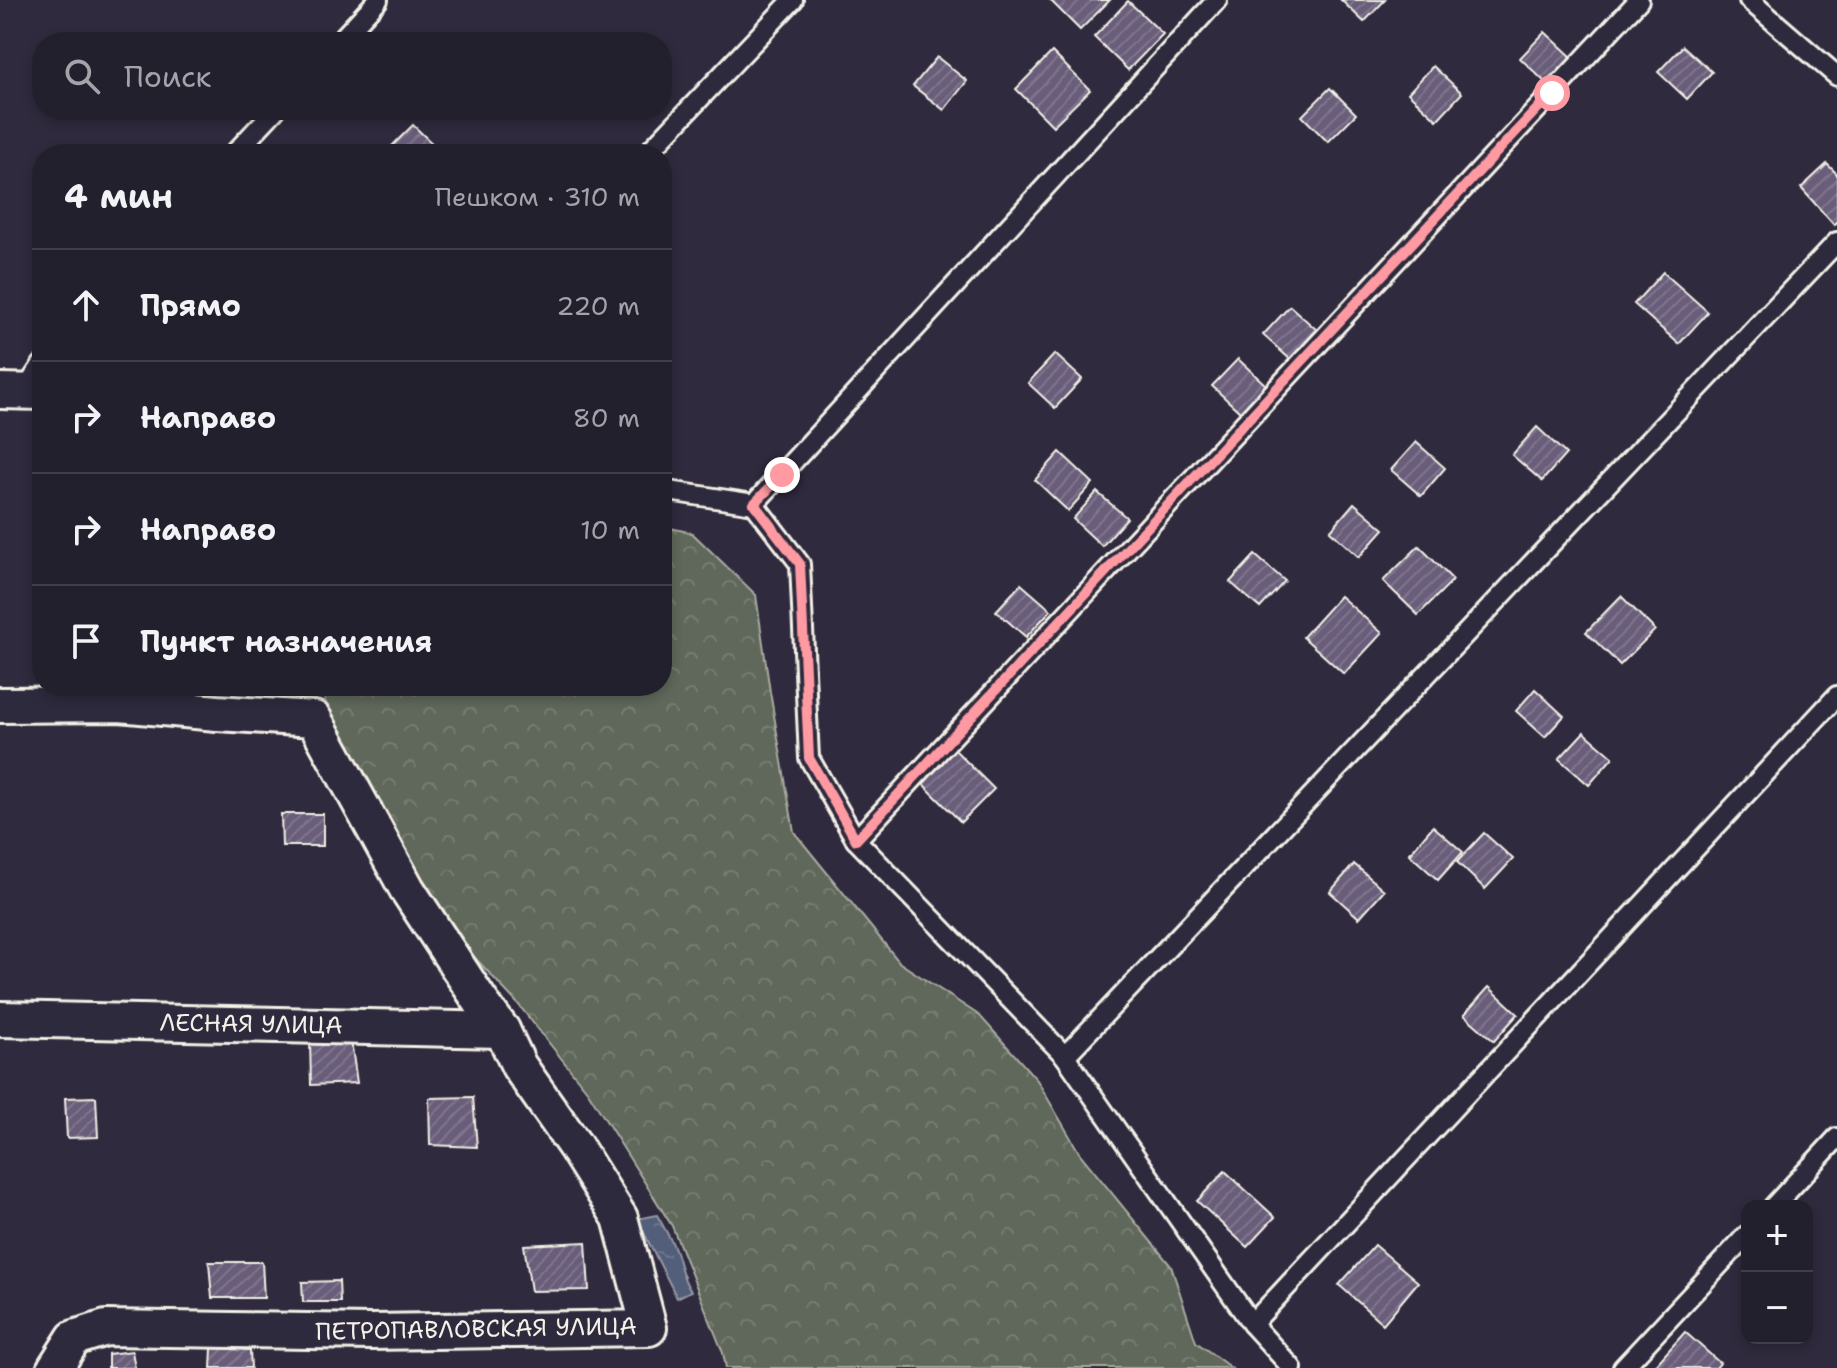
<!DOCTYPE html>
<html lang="ru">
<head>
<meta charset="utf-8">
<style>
  :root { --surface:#23202e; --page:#2b2836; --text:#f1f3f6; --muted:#a3a3aa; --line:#403e4a }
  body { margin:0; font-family:"Shantell Sans",sans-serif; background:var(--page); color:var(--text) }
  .controls { position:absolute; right:24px; bottom:24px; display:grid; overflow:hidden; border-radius:16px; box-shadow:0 4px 12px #0003 }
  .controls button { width:72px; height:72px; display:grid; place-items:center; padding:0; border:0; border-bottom:2px solid var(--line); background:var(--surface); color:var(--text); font:40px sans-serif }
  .stop { position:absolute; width:24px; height:24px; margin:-18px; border:6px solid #ff9aa2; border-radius:50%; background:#fff }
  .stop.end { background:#ff9aa2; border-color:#fff; box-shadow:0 2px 8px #0008 }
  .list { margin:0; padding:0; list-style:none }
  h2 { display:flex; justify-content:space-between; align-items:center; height:104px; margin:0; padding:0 32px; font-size:34px }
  h2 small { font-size:26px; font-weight:400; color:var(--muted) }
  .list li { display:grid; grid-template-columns:52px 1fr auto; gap:24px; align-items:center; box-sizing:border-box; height:112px; padding:0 32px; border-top:2px solid var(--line) }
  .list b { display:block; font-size:30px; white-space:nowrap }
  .list em { font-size:26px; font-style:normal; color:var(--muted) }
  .icon { flex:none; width:44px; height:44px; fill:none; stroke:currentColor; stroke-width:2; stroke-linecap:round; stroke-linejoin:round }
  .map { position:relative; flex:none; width:1837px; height:1368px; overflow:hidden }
  .search { position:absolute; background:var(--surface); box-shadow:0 4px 12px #0003; left:32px; top:32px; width:640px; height:88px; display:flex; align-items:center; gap:20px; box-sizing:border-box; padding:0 28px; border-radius:32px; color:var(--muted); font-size:30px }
  .panel { position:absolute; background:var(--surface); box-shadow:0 4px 12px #0003; left:32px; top:144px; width:640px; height:552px; border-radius:32px }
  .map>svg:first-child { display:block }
  .forest { fill:url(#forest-crowns); stroke:#a9aca1; stroke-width:2 }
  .water { fill:url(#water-ripples); stroke:#9399a6; stroke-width:2 }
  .building { fill:url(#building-hatch); stroke:#f4f1e8; stroke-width:2 }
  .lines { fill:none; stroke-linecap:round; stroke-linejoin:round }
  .service-casing { stroke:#f4f1e8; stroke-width:24 }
  .minor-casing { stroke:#f4f1e8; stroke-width:40 }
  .service { stroke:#2f2a3d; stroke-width:18 }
  .minor { stroke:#2f2a3d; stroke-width:34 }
  .route { stroke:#ff9aa2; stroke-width:10 }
  .labels { text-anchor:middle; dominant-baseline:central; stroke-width:6; stroke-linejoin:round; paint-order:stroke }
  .street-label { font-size:24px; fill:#f4f1e8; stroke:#2f2a3d }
</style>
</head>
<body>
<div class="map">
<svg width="1837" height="1368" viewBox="0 0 1837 1368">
  <defs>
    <pattern id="forest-crowns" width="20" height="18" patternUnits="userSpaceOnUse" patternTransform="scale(2)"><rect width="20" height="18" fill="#5e675a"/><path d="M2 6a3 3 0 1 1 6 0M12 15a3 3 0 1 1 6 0" fill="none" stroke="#767d72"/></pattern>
    <pattern id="water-ripples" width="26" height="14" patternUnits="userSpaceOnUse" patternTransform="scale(2)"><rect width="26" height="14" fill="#525e7a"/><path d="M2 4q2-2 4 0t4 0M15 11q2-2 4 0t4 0" fill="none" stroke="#6c768d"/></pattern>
    <pattern id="building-hatch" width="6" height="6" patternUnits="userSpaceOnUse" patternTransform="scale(2)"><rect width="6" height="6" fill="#695d7a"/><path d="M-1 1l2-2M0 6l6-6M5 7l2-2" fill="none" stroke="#7f758d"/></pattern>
  </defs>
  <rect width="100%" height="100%" fill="#2f2a3d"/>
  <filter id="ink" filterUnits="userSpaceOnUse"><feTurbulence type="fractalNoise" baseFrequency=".0125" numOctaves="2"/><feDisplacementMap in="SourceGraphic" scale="16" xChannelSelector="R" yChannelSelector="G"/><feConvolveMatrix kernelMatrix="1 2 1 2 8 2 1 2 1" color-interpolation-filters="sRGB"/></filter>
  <g filter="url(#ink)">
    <path class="forest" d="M662 526 692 533 756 595 770 692 794 832 900 963 980 1016 1037 1080 1080 1154 1171 1266 1196 1342 1231 1368H726L723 1353 672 1226 588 1092 518 1004 423 902 346 761 320 686H662Z"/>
    <path class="water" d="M657 1215C663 1226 670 1237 675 1249 680 1262 682 1280 691 1291L677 1298 637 1219Z"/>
    <g class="building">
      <path d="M1050 0H1110L1080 30Z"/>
      <path d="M1341 0H1385L1364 22Z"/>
      <path d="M1128 1 1163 34 1128 70 1094 37Z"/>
      <path d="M1545 32 1573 58 1548 85 1520 58Z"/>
      <path d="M1683 46 1712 72 1687 99 1658 72Z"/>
      <path d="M1052 52 1090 90 1053 126 1016 89Z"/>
      <path d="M937 57 967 81 944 110 913 86Z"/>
      <path d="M1433 66 1462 93 1437 120 1408 93Z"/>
      <path d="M1330 88 1356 114 1328 142 1302 116Z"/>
      <path d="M413 125 443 154H384Z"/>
      <path d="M1827 164 1837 174V222L1834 225 1801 188Z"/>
      <path d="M1663 272 1708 312 1679 344 1634 304Z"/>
      <path d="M1290 306 1318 331 1291 360 1263 335Z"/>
      <path d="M1055 354 1082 379 1055 408 1028 383Z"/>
      <path d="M1238 359 1267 386 1241 413 1212 386Z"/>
      <path d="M1537 427 1566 454 1542 481 1512 455Z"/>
      <path d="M1416 442 1445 468 1421 496 1391 470Z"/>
      <path d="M1060 452 1093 483 1068 511 1035 480Z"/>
      <path d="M1097 492 1127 518 1102 546 1073 519Z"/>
      <path d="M1354 503 1384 529 1359 557 1330 531Z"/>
      <path d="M1419 546 1453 580 1418 615 1383 581Z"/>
      <path d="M1255 555 1285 581 1260 608 1230 582Z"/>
      <path d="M1021 584 1051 610 1026 637 996 611Z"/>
      <path d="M1340 596 1382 633 1344 674 1303 637Z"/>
      <path d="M1621 596 1655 630 1620 665 1586 632Z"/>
      <path d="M1535 689 1564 716 1545 737 1516 711Z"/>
      <path d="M1584 732 1613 757 1589 785 1559 759Z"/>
      <path d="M943 738 994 789 961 822 910 771Z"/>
      <path d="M281 814H323V846H282Z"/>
      <path d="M1433 826 1463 852 1438 880 1409 854Z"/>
      <path d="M1484 833 1513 859 1485 889 1457 862Z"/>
      <path d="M1354 864 1384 890 1359 918 1330 892Z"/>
      <path d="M1489 987 1518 1014 1494 1041 1464 1015Z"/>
      <path d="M310 1040H351L357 1083 311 1085Z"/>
      <path d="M96 1097 98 1137 67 1138 65 1098Z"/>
      <path d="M473 1097 477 1147 430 1145 429 1098Z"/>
      <path d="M1225 1171 1275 1217 1247 1247 1197 1201Z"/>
      <path d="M586 1242 589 1290 531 1291 524 1245Z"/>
      <path d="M1375 1245 1418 1282 1383 1324 1339 1285Z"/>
      <path d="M209 1262H262L264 1298H212Z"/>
      <path d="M339 1281 340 1302H303L302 1282Z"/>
      <path d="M1685 1332 1720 1363 1716 1368H1653Z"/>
      <path d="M212 1348 250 1350 251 1368H211Z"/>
      <path d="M132 1351 135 1368H108V1354Z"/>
    </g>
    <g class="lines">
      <defs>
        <g id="service">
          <path d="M1749 0 1837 76"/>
          <path d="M339 42 378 0"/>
          <path d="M234 154 275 110"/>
          <path d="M647 154 793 0"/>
          <path d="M25 391 42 365"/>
          <path d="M662 490 754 504 800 564 809 758 856 840 1065 1056 1252 1324 1292 1368"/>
          <path d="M754 504 1217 0"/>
          <path d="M856 840 1639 0"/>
          <path d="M1065 1056 1837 242"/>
          <path d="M1774 1206 1837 1138"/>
          <path d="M1252 1324 1837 696"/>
          <path d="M1623 1368 1747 1235"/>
        </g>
        <g id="minor">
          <path d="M0 391 42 392"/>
          <path d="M0 705 119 704 217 713 314 719 407 889 481 1002 502 1030 519 1066 575 1146 620 1218 649 1328 371 1332 106 1328 74 1338 55 1368"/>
          <path d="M0 1019 502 1030"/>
        </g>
      </defs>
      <use href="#service" class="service-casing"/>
      <use href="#minor" class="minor-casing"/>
      <use href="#service" class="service"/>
      <use href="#minor" class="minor"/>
    </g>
  </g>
  <g class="lines" filter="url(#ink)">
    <path class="route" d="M782 475 754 504 800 564 809 758 856 840 1552 93"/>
  </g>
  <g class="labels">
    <g class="street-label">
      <text transform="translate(251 1024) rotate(1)">ЛЕСНАЯ УЛИЦА</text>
      <text transform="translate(476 1329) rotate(-1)">ПЕТРОПАВЛОВСКАЯ УЛИЦА</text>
    </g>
  </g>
</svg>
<div class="controls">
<button>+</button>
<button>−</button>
</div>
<div class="stop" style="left:1552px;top:93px"></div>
<div class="stop end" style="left:782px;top:475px"></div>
<div class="search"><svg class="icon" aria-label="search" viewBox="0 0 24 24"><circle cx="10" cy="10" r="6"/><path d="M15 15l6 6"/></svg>Поиск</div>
<section class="panel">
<h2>4 мин<small>Пешком · 310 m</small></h2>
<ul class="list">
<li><svg class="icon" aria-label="ahead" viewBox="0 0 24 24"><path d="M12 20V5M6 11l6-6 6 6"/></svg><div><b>Прямо</b></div><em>220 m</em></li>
<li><svg class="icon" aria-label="right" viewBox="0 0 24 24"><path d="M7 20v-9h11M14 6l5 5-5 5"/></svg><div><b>Направо</b></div><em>80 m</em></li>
<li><svg class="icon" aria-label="right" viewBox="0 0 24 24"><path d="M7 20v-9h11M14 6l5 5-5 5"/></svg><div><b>Направо</b></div><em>10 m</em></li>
<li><svg class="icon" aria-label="arrive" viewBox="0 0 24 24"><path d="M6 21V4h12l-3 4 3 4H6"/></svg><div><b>Пункт назначения</b></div></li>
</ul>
</section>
</div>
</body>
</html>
